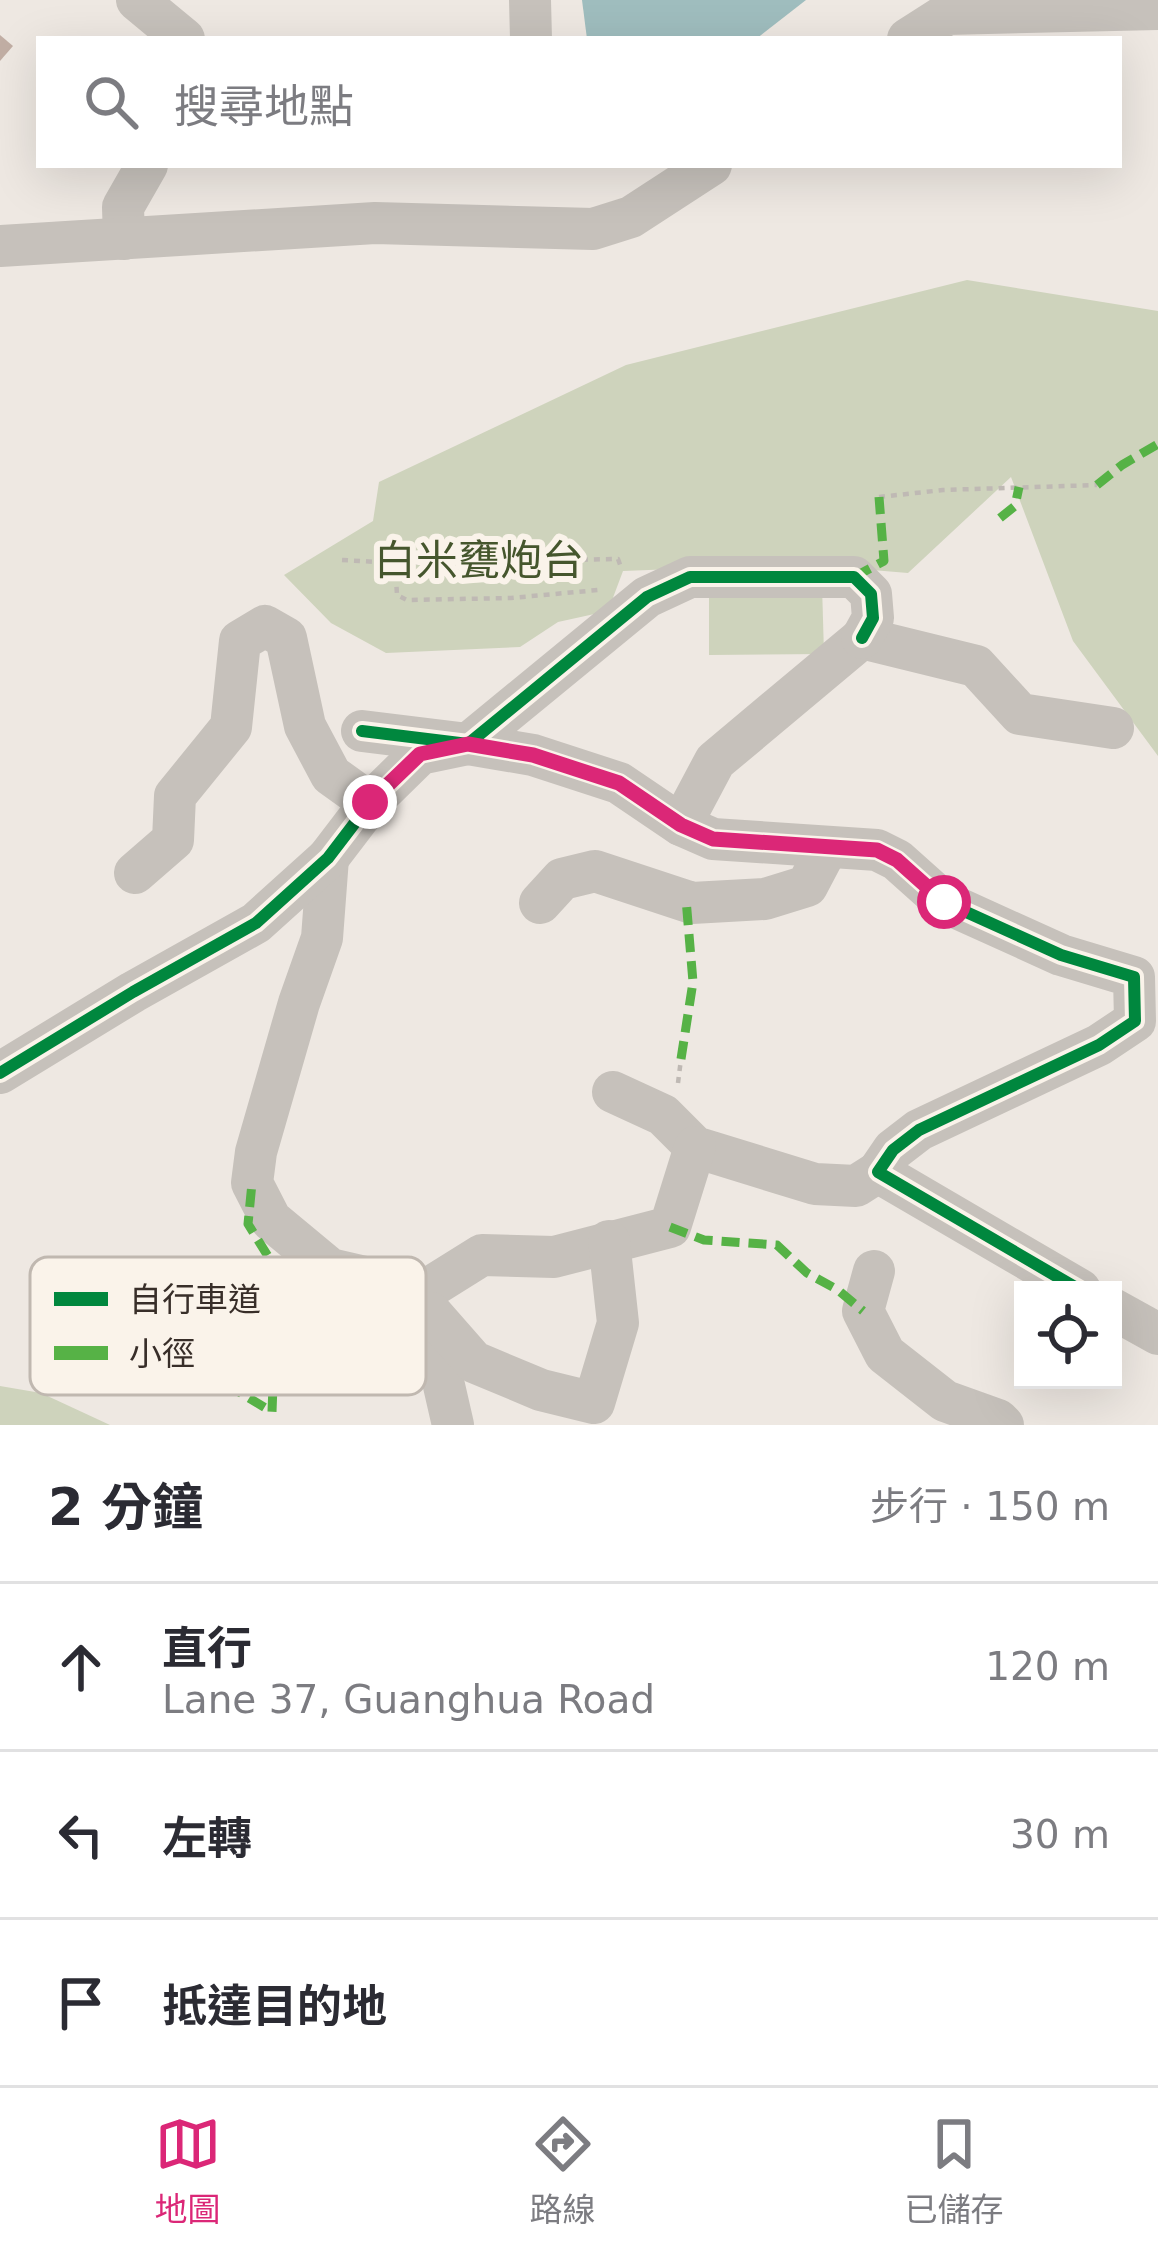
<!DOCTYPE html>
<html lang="zh-TW">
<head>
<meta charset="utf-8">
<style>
  :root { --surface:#fff; --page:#f7f7f7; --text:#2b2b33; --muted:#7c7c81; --line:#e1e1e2; --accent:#db2777 }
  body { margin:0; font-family:"DejaVu Sans","Noto Sans TC",sans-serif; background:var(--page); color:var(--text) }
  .controls { position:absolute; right:36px; bottom:36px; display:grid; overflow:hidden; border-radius:0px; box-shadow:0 12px 48px #0002 }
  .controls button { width:108px; height:108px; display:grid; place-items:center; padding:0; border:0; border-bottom:3px solid var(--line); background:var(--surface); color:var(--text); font:60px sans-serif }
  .stop { position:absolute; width:36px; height:36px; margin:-27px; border:9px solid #db2777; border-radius:50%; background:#fff }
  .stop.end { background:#db2777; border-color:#fff; box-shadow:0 3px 12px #0008 }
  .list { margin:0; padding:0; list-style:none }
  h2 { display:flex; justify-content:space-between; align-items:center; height:156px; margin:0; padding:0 48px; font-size:51px }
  h2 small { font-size:39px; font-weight:400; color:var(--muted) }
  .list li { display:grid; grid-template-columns:78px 1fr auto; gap:36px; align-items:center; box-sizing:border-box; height:168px; padding:0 48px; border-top:3px solid var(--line) }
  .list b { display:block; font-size:45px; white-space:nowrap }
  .list p { margin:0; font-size:39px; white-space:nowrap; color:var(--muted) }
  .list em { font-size:39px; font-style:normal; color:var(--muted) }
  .icon { flex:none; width:66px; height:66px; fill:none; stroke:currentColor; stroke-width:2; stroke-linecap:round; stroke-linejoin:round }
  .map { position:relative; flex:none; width:1158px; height:1425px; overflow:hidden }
  .search { position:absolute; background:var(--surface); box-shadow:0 12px 48px #0002; left:36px; right:36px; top:36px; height:132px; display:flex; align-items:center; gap:30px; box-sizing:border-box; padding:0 42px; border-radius:0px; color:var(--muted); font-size:45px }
  .sheet { height:660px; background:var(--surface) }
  nav { display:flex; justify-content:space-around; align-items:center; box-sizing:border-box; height:168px; border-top:3px solid var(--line); background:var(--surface); font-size:33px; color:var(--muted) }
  nav a { display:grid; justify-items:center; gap:6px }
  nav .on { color:var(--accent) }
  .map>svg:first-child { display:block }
  .green { fill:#ced3bc }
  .water { fill:#9fbdbe }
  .building { fill:#c1aea4 }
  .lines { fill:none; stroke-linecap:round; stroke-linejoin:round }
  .path { stroke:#bfb9b4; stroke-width:4.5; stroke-dasharray:6 6; stroke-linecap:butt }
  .minor { stroke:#c6c1bb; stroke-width:42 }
  .quiet { stroke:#56b246; stroke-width:9; stroke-dasharray:18 9; stroke-linecap:butt }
  .cycleway-casing { stroke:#faf3ea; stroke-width:20 }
  .cycleway { stroke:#00873e; stroke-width:12 }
  .route { stroke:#db2777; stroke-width:15 }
  .labels { text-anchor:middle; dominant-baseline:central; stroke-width:12; stroke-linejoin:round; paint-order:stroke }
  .park-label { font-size:42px; fill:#45562d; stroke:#faf3ea }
  .key { fill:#faf3ea; stroke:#c0b8b0; stroke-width:3 }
  .key-label { font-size:33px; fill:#382e29 }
</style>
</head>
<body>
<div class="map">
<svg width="1158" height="1425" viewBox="0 0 1158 1425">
  <rect width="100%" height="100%" fill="#eee8e2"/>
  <g class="green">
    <path d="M967 280 1158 311V756L1073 641 1011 477 908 573 800 564 623 571 608 611 558 622 520 647 386 653 331 623 284 575 373 521 379 482 626 365Z"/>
    <path d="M709 585H822L824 654 709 655Z"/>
    <path d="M0 1386 41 1393 110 1425H0Z"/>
  </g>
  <path class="water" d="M582 0H806L756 39H587Z"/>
  <path class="building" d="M0 35 13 46 0 61Z"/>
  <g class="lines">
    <g class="path">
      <path d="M879 497 943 490 1097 485"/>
      <path d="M342 560 395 563 618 559 622 570"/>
      <path d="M395 563 397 595 407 600 511 598 598 590"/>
      <path d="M678 1083 681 1059"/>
    </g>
    <g class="minor">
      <path d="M137 0 184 39"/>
      <path d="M530 0 531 39"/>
      <path d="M908 39 947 14 1158 9"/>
      <path d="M124 239 123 207 147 165"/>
      <path d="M0 246 375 223 593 229 631 217 711 165"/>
      <path d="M362 731 468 744 533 755 619 783 681 825 713 839 877 850 897 860 944 902 1061 955 1134 977 1135 1021 1099 1045 919 1130 893 1150 878 1172 1080 1290"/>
      <path d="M681 825 715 761 862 638 976 666 1020 714 1113 728"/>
      <path d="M328 858 322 938 299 1003 256 1152 252 1183 271 1220 330 1269 408 1287 418 1295 426 1307 453 1425"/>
      <path d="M135 873 173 840 175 796 231 727 240 641 265 626 286 638 305 726 331 775 370 803"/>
      <path d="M540 903 562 879 595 871 692 903 765 899 807 886 827 848"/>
      <path d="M0 1073 133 992 256 923 328 858 370 803 420 754 468 744 647 597 690 577H854L871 594 873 618 862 638"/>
      <path d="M613 1092 663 1115 695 1147 815 1184 856 1186 878 1172"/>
      <path d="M874 1271 863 1311 885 1354 945 1401 998 1420 1003 1425"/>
      <path d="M418 1295 482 1255 554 1257 670 1227 695 1147"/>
      <path d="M1113 1309 1158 1334"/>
      <path d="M431 1313 474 1362 541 1390 594 1403 618 1323 609 1241"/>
    </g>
    <g class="quiet">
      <path d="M1097 485 1122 465 1158 444"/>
      <path d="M1000 518 1015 506 1019 487"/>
      <path d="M854 577 884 561 879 497"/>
      <path d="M681 1059 693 982 686 899"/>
      <path d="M670 1227 704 1240 777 1245 807 1273 838 1290 863 1311"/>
      <path d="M203 1370 272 1412 275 1330 284 1282 248 1224 252 1183"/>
    </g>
    <defs>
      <g id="cycleway">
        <path d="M362 731 468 744 533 755 619 783 681 825 713 839 877 850 897 860 944 902 1061 955 1134 977 1135 1021 1099 1045 919 1130 893 1150 878 1172 1080 1290"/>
        <path d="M0 1073 133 992 256 923 328 858 370 803 420 754 468 744 647 597 690 577H854L871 594 873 618 862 638"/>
      </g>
    </defs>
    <use href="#cycleway" class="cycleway-casing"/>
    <use href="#cycleway" class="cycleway"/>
  </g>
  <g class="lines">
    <path class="route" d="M370 802 420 754 468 744 533 755 619 783 681 825 713 839 877 850 897 860 944 902"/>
  </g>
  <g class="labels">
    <g class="park-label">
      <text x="479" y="560">白米甕炮台</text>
    </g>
  </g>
  <rect x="30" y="1257" width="396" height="138" rx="18" class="key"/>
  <rect x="54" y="1292" width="54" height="14" fill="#00873e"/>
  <rect x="54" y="1346" width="54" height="14" fill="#56b246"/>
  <g class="key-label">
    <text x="129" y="1311">自行車道</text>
    <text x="129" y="1365">小徑</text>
  </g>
</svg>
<div class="controls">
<button><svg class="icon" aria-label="locate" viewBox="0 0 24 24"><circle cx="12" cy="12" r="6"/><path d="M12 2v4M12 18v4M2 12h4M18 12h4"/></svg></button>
</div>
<div class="stop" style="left:944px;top:902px"></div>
<div class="stop end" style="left:370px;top:802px"></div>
<div class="search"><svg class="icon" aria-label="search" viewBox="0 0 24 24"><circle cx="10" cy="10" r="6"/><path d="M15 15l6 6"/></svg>搜尋地點</div>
</div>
<section class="sheet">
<h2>2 分鐘<small>步行 · 150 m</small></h2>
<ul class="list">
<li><svg class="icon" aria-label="ahead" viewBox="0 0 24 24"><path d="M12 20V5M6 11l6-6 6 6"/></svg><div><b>直行</b><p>Lane 37, Guanghua Road</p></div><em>120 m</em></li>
<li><svg class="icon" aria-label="left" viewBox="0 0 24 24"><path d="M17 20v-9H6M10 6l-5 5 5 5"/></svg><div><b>左轉</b></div><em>30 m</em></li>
<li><svg class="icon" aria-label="arrive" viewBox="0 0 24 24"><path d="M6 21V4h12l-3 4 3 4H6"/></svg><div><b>抵達目的地</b></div></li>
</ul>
</section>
<nav>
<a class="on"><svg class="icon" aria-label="map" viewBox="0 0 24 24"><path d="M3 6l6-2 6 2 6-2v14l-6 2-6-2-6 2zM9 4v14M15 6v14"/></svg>地圖</a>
<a><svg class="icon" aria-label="directions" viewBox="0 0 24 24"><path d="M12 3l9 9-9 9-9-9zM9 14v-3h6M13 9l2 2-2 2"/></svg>路線</a>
<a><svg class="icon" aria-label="saved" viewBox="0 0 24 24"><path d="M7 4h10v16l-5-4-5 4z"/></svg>已儲存</a>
</nav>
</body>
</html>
